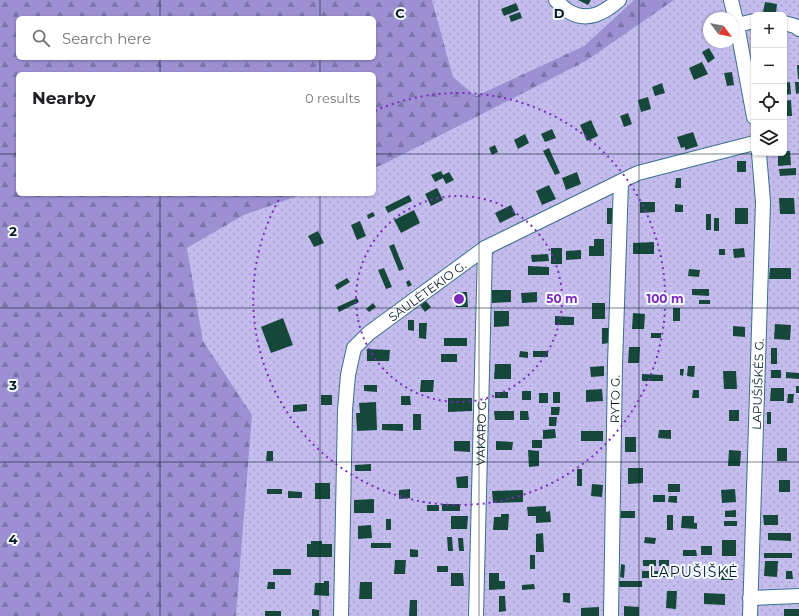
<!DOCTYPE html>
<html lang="en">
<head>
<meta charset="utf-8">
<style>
  :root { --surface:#fff; --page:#f6f6f6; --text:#202124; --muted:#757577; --line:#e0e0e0 }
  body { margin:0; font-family:Montserrat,sans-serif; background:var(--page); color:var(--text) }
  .controls { position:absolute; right:12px; top:12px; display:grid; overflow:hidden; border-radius:6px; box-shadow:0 1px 3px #0004 }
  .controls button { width:36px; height:36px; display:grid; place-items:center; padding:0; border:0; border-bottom:1px solid var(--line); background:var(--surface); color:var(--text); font:20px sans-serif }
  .compass { position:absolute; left:703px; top:12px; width:36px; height:36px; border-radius:50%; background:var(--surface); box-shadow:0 1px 3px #0004; rotate:122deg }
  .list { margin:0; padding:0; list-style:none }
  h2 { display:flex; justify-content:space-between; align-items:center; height:52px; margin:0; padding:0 16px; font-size:17px }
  h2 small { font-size:13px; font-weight:400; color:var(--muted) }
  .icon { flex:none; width:22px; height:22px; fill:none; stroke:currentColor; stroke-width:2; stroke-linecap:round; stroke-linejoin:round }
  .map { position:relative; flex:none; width:799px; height:616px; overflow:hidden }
  .search { position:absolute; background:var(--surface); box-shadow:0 1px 3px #0004; left:16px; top:16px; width:360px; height:44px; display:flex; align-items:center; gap:10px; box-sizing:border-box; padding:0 14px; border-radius:6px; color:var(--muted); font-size:15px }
  .panel { position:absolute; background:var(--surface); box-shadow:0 1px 3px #0004; left:16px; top:72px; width:360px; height:124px; border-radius:6px }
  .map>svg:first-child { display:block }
  .grass { fill:url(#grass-dots); fill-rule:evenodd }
  .forest { fill:url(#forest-firs); fill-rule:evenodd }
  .building { fill:#15483b }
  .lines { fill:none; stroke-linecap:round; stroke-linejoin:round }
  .minor-casing { stroke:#3a718d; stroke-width:16 }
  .minor { stroke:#fff; stroke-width:14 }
  .grid { fill:none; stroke:#031a25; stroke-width:1; stroke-opacity:0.55 }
  .ring { fill:none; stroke:#7b2cbf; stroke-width:2; stroke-dasharray:2 4 }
  .labels { text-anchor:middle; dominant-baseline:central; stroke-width:4; stroke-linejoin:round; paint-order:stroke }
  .street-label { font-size:12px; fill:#031a25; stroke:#f4fafd }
  .quarter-label { font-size:14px; letter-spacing:1px; fill:#031a25; stroke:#f4fafd }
  .grid-label { font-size:13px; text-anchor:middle; font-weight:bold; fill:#031a25; stroke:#f4fafd; stroke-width:4; stroke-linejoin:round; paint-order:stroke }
  .centre { fill:#7b2cbf; stroke:#f4fafd; stroke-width:2 }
  .ring-label { font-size:12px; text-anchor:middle; font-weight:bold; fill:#7b2cbf; stroke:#f4fafd; stroke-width:4; stroke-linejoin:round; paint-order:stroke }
</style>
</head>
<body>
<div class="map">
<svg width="799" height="616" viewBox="0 0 799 616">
  <defs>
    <pattern id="grass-dots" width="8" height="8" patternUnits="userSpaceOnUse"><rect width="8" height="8" fill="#c4bced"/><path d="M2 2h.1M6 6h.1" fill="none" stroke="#a7a1cb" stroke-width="1.8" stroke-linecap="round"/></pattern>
    <pattern id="forest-firs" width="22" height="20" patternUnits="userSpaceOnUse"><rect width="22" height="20" fill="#9c8fd2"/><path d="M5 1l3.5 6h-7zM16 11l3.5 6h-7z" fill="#7d74aa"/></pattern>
  </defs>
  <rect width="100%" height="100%" fill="#b2dff8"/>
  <g class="grass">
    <path d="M432 0H634L584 46 476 96 453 77Z"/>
    <path d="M674 0H799V616H236L252 415 203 341 187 248 244 215 303 194H374V168L384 164 586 61ZM754 15H784V153H754ZM709 18H733V42H709Z"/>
  </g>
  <path class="forest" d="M0 0H432L453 77 476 96 584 46 634 0H674L586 61 384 164 374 168V74H18V194H303L244 215 187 248 203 341 252 415 236 616H0ZM18 18H374V58H18Z"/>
  <g class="building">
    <path d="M578 0H591L588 5Z"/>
    <path d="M765 2 777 4 776 14 763 12Z"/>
    <path d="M516 3 519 10 504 16 501 9Z"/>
    <path d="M520 12 522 18 511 22 509 16Z"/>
    <path d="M709 48 715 58 708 63 702 52Z"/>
    <path d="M702 62 708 74 694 80 689 68Z"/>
    <path d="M797 65H799V79H798Z"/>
    <path d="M732 72 734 85 727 86 724 73Z"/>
    <path d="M790 82 791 94 784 95V83Z"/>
    <path d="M795 82H799V93L796 94Z"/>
    <path d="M662 83 665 93 655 96 652 87Z"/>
    <path d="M648 97 651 109 641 112 638 100Z"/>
    <path d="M791 100 792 116H784V101Z"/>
    <path d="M628 113 632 124 624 127 620 116Z"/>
    <path d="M591 120 598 136 587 141 580 125Z"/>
    <path d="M552 129 556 138 545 142 541 134Z"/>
    <path d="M693 132 698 146 685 150V147L681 148 677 137Z"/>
    <path d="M525 134 529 143 518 149 514 140Z"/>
    <path d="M495 145 498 152 492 155 489 148Z"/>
    <path d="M549 148 560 173 555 175 543 151Z"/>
    <path d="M784 151H790L791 165 778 166V153H784Z"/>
    <rect x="737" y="161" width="9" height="11"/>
    <path d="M796 168V175L780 176 779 169Z"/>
    <path d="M441 171 443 175 449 172 454 180 446 184 443 178 435 182 431 175Z"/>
    <path d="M577 172 581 184 566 190 562 178Z"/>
    <path d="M676 178H681V188H675Z"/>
    <path d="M549 185 556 199 542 205 536 191Z"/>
    <path d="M437 188 443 200 431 206 425 194Z"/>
    <path d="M409 195 412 201 388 213 385 207Z"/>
    <path d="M779 198H794L795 214H780Z"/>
    <path d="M640 202H655V212L640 213Z"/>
    <path d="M675 204 683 205V212H675Z"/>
    <path d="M511 205 516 215 500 223 495 213Z"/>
    <path d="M607 208H612L613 224H607Z"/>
    <rect x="735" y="208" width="13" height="16"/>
    <path d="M414 210 420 223 401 233 394 220Z"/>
    <path d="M373 212 375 216 368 219 367 215Z"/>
    <rect x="706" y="214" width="5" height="16"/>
    <rect x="714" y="218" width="5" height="13"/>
    <path d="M360 221 366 236 357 240 351 225Z"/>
    <path d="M318 231 324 243 314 247 308 236Z"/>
    <path d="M594 239H604V256H589V246H594Z"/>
    <path d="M654 242V254H633V243Z"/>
    <path d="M394 244 404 269 399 271 389 246Z"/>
    <rect x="551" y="248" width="11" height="16"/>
    <path d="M744 248 745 257 734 258 733 249Z"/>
    <rect x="719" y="249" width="6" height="6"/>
    <path d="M581 250V259L566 260V251Z"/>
    <path d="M548 254 549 261 532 262 531 255Z"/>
    <path d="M528 266 549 267V275H528Z"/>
    <path d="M384 268 392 287 386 289 378 270Z"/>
    <path d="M770 268H791V279H769Z"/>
    <path d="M689 269 700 270 699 277 688 276Z"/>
    <path d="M347 278 350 282 337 290 335 285Z"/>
    <path d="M409 280 412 285 408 287 406 282Z"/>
    <path d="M692 289H709V296L692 295Z"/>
    <path d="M492 290H511V302L492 303Z"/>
    <path d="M455 292H467L468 307H456Z"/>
    <path d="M537 292V302L522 303 521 293Z"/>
    <path d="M357 298 359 302 339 312 337 307Z"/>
    <rect x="699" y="300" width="11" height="4"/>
    <path d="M426 301 431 307 425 312 420 305Z"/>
    <path d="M373 303 376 307 369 312 366 309Z"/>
    <rect x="592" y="303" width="13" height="16"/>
    <rect x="673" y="308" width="7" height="13"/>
    <path d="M494 311H509V326L494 327Z"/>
    <path d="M633 313 645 314 644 329H632Z"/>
    <path d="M555 316 574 317V325H555Z"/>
    <path d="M283 318 293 345 271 353 261 327Z"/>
    <path d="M408 320H414V331L408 330Z"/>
    <path d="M419 323H427L426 339 419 338Z"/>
    <path d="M775 324 791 325 790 340 774 339Z"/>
    <path d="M733 326 745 327V337L733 336Z"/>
    <path d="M602 328H609V343L602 344Z"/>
    <rect x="651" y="333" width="10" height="5"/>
    <rect x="444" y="338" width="23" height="8"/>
    <path d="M629 347H640L639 363H628Z"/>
    <rect x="771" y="348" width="6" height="16"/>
    <path d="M367 349 390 350 389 361H367Z"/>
    <path d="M520 351 528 352V358L519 357Z"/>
    <rect x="533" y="351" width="15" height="6"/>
    <rect x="441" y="354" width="16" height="8"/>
    <path d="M495 364H511V379H494Z"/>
    <path d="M604 366V376L591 377 590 367Z"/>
    <path d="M688 366H695L694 377 687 376Z"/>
    <path d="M680 369H684L683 376 680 375Z"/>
    <rect x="771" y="370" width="10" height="8"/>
    <path d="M723 371H736L737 389H724Z"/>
    <path d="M786 372 799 373V379L786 378Z"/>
    <path d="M642 374 663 375V381H642Z"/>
    <path d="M421 380H434L433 392H420Z"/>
    <path d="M364 385H377V392L364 391Z"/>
    <rect x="796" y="386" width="3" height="7"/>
    <path d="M771 388H784V401H770Z"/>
    <path d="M602 389 603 401 586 402V390Z"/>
    <path d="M693 390H699V398H692Z"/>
    <rect x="522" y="391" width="9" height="9"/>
    <rect x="495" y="392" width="13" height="6"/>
    <rect x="553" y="392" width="7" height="11"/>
    <rect x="539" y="393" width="9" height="10"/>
    <path d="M788 394H794L793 403H787Z"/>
    <rect x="321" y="395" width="11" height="10"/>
    <path d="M401 396H410L411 405H401Z"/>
    <path d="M448 398H472V411L448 412Z"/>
    <path d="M376 402 377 430 357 431 356 413H360L359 403Z"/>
    <path d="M307 404V411L293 412V405Z"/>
    <path d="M551 407H560L559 415H551Z"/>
    <rect x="729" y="410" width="10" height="11"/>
    <path d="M494 411H514V420H495Z"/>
    <path d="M520 411H528L529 420H520Z"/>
    <rect x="767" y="412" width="4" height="12"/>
    <rect x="413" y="414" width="8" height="16"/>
    <path d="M549 417H557L556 426H549Z"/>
    <path d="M382 424H403V431L382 430Z"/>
    <path d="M555 429 556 438 543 439V430Z"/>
    <path d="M659 430H671V439L658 438Z"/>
    <rect x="581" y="431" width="22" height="10"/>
    <rect x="625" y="437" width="11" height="15"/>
    <rect x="532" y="440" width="10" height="8"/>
    <path d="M454 441H470V452L454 451Z"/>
    <path d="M496 441 513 442 512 450H496Z"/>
    <rect x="777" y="448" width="10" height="13"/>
    <path d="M528 450 539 451V466L529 467Z"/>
    <path d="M729 450 741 451 740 466H728Z"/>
    <path d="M267 451H273V461H266Z"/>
    <path d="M371 464V471H355V465Z"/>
    <path d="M628 468H643V483L628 484Z"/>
    <rect x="577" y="469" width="5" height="17"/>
    <path d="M468 476V488H457L456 477Z"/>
    <rect x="779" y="480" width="11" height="12"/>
    <rect x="315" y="483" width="15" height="16"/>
    <path d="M592 484 603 485 602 497 591 496Z"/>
    <rect x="668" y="484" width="12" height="8"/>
    <rect x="267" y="489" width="15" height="5"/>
    <path d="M410 489V498L399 499V490Z"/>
    <path d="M735 489 736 502 722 503 721 490Z"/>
    <path d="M523 490V502L493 503 492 491Z"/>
    <path d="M288 491 302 492V498H288Z"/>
    <rect x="653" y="495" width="12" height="7"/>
    <path d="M669 496H677V503L668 502Z"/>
    <path d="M374 499V513H354V500Z"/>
    <rect x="442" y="504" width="18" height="7"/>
    <rect x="427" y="505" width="12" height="6"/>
    <path d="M546 506V512L550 511 551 522 536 523V516H528L527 507Z"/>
    <path d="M736 510V517H725V511Z"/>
    <path d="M621 511H635V518H620Z"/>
    <path d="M501 514H509L508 530H493L494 517H501Z"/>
    <rect x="667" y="515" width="6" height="15"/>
    <path d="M763 515H778V525H764Z"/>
    <path d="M451 516H468L467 529H451Z"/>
    <path d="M682 516H694V523H697V529L681 528Z"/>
    <rect x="386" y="519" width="5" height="11"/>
    <rect x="724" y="521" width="13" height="5"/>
    <path d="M371 525 372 538 358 539V526Z"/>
    <path d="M543 533 544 552H536V534Z"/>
    <path d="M768 533H791V541L768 540Z"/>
    <path d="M447 537H452L453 551H448Z"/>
    <path d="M645 537 656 538 655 544 644 543Z"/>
    <path d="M458 538H463L464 551H459Z"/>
    <rect x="722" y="540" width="14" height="16"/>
    <path d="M311 541H322V544H332V557H307V544H311Z"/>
    <rect x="371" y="543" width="20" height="5"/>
    <rect x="701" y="546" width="11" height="9"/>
    <path d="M410 549 418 550V557H410Z"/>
    <path d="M683 550H696L697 556H683Z"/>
    <rect x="764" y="553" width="28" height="5"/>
    <rect x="530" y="555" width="5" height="14"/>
    <path d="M395 560H406L405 574H394Z"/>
    <rect x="643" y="560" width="13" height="6"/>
    <rect x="659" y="560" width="10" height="6"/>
    <path d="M765 561H778L777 577 764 576Z"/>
    <path d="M621 564 625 565 624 578 620 577Z"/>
    <rect x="437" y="566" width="11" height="6"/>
    <rect x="721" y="568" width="12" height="12"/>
    <rect x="273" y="569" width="18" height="6"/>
    <rect x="642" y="571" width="16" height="7"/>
    <path d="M663 571 675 572V578L663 577Z"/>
    <path d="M786 571H792L793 579H786Z"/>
    <path d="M451 573H463L464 586H451Z"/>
    <path d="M489 573H499V581H505V589L489 590Z"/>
    <path d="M324 581H329V596L314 595 315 583H324Z"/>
    <rect x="619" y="581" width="23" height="6"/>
    <path d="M268 582H275V589H267Z"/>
    <path d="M360 582H372V599H359Z"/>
    <path d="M534 584 535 589 522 590V585Z"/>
    <path d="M667 591H677L676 609 666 608Z"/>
    <path d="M563 593H570V603L563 602Z"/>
    <path d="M704 593 725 594V605L704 604Z"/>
    <path d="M499 596H505L506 611 499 612Z"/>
    <path d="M410 600H417V616H409Z"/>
    <path d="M624 606 639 607V616H624Z"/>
    <path d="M599 607V616H581V608Z"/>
    <path d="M312 609 319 610V616H312Z"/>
    <rect x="784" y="609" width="15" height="7"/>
    <rect x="265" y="611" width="16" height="5"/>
  </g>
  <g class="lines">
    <defs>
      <g id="minor">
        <path d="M556 0C560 4 563 8 568 11 587 23 604 13 619 0"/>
        <path d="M731 0 737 25 754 117"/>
        <path d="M784 23 795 26 799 29"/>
        <path d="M737 25 754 21"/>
        <path d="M750 598 799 596"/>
        <path id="s1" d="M341 616 345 410 348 375 354 348 369 333 485 248 638 173 754 143"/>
        <path id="s2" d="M476 616 485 248"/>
        <path id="s3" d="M611 616 615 364 621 182"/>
        <path id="s4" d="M750 616 763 202 759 153"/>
      </g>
    </defs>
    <use href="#minor" class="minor-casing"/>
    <use href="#minor" class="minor"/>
  </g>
  <path class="grid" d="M160 0V18M320 0V18M479 0V616M639 0V616M160 58V74M320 58V74M0 154H18M374 154H799M160 194V616M320 194V616M0 308H799M0 462H799"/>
  <g class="ring">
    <circle cx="459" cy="299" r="103"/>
    <path d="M375 111A206 206 0 1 1 282 194"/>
  </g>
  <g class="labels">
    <g class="street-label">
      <text stroke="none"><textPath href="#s1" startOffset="362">SAULĖTEKIO G.</textPath></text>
      <text stroke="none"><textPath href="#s4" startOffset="232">LAPUŠIŠKĖS G.</textPath></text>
      <text stroke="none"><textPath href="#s3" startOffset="217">RYTO G.</textPath></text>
      <text stroke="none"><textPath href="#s2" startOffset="184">VAKARO G.</textPath></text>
    </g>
    <g class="quarter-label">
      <text x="694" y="572">LAPUŠIŠKĖ</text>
    </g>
  </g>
  <g class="grid-label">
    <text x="400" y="18">C</text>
    <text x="559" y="18">D</text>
    <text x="13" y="236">2</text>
    <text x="13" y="390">3</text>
    <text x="13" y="544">4</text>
  </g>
  <circle cx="459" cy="299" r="6" class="centre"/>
  <g class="ring-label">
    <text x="562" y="303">50 m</text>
    <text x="665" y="303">100 m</text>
  </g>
</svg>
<div class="controls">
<button>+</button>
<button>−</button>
<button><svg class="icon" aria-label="locate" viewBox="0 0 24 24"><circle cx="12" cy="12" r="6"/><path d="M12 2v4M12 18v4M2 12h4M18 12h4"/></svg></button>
<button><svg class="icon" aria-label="layers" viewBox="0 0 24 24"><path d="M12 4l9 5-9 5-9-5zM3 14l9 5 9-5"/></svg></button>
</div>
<svg class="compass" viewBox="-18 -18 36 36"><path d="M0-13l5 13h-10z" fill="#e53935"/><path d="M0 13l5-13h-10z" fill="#757577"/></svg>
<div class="search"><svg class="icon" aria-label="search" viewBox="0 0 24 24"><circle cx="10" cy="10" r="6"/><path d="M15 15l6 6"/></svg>Search here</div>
<section class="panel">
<h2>Nearby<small>0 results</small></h2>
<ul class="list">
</ul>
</section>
</div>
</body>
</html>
